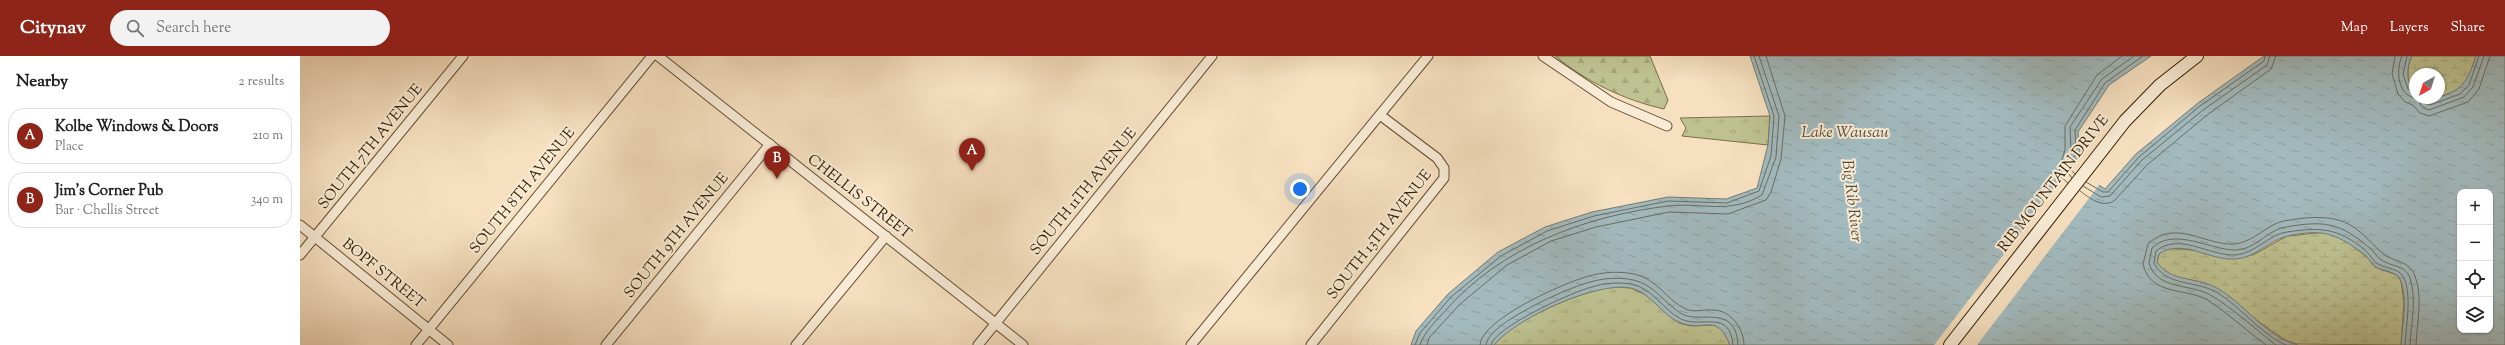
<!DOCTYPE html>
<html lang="en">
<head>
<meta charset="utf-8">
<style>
  :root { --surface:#fff; --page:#f2f2f2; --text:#222; --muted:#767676; --line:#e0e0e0; --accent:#8f2418 }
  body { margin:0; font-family:"Sorts Mill Goudy",serif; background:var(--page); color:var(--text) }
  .controls { position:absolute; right:12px; bottom:12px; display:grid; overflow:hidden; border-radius:8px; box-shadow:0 1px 3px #0004 }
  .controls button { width:36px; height:36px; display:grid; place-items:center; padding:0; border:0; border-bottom:1px solid var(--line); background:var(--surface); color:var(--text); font:20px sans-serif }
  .compass { position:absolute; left:2109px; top:12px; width:36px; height:36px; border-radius:50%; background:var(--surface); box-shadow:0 1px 3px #0004; rotate:219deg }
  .you { position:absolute; left:1000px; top:133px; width:14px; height:14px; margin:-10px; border:3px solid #fff; border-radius:50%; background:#1a73e8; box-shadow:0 0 0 6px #1a73e833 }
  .badge { display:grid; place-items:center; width:26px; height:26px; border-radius:50%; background:var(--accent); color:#fff; font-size:13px; font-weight:700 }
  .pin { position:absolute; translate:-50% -33px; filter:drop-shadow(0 1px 2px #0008) }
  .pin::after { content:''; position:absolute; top:21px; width:14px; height:12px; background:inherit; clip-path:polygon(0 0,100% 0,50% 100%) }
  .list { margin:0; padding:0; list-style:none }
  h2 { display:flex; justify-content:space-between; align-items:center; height:52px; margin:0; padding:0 16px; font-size:17px }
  h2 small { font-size:13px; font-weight:400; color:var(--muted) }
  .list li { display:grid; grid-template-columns:26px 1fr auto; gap:12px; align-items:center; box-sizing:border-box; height:56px; margin:0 8px 8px; padding:0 8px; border:1px solid var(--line); border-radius:16px }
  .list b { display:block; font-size:15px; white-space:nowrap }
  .list p { margin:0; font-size:13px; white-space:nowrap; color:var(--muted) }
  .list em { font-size:13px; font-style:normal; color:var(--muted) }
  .icon { flex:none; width:22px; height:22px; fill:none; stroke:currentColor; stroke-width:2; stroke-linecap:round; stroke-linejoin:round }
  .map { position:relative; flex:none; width:2205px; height:289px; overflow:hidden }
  header { display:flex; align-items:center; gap:24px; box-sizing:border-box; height:56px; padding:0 20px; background:var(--accent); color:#fff }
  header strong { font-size:19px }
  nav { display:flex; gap:22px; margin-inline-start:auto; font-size:14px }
  .search { width:280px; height:36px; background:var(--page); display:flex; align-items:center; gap:10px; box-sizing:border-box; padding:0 14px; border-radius:22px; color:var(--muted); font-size:15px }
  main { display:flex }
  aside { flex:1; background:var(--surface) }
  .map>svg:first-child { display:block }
  .grass { fill:url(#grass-tufts); stroke:#787049 }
  .forest { fill:url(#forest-firs); stroke:#787049 }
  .wetland { fill:url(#wetland-marsh); stroke:#787049 }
  .water { fill:url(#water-ripples); stroke:#757c72; fill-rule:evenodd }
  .pier { fill:#f6e0c0 }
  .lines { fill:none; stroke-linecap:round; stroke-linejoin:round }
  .shore { stroke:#6a6c60; stroke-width:1 }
  .minor-casing { stroke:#634e31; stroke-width:11 }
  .secondary-casing { stroke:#321e01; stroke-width:14 }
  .minor { stroke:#f9ebd6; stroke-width:9 }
  .secondary { stroke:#f9ebd6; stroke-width:12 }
  .labels { text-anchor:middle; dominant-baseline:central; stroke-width:4; stroke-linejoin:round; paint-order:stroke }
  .street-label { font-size:15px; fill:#321e01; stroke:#f9ebd6 }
  .water-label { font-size:16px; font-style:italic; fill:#544d3a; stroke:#f9ebd6 }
</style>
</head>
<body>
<header>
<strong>Citynav</strong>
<div class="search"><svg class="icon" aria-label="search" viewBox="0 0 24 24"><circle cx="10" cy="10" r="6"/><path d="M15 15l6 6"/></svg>Search here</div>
<nav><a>Map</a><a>Layers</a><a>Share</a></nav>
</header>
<main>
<aside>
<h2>Nearby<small>2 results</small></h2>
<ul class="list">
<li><span class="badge">A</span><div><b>Kolbe Windows &amp; Doors</b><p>Place</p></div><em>210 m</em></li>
<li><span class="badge">B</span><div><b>Jim's Corner Pub</b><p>Bar · Chellis Street</p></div><em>340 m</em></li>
</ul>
</aside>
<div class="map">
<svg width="2205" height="289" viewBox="0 0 2205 289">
  <defs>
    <pattern id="grass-tufts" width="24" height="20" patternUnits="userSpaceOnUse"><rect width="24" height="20" fill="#bec291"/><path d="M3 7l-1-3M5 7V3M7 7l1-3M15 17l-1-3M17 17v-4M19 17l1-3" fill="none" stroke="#a4a67b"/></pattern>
    <pattern id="forest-firs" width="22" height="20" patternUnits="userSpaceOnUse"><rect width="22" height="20" fill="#bec291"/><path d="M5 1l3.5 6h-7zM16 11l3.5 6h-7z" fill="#a4a67b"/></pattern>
    <pattern id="wetland-marsh" width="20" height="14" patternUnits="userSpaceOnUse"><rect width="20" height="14" fill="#bec291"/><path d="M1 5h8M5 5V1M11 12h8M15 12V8" fill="none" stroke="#a4a67b"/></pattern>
    <pattern id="water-ripples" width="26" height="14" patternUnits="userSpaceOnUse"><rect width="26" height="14" fill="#a2babe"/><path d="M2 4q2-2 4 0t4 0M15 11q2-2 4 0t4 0" fill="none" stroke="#8c9fa2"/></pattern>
  </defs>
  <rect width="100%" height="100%" fill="#f6e0c0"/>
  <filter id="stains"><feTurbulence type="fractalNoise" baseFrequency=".005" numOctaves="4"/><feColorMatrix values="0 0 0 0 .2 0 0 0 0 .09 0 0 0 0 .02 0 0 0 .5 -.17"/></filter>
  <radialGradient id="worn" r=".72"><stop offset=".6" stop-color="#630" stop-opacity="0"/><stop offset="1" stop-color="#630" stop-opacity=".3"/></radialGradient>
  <g class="grass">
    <path d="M1470 60 1468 89 1382 80 1386 72 1380 62Z"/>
    <path d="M1311 231 1331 232 1346 239 1379 267 1391 270 1414 269 1424 274 1430 289H1194C1216 262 1277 237 1311 231Z"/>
  </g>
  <path class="forest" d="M1255 0H1350L1368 44 1364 53C1324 44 1287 26 1255 0Z"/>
  <g class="wetland">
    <path d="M2112 0H2176C2168 26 2165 33 2139 41V18H2115V34C2105 27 2107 10 2112 0Z"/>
    <path d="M2026 176 2044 183 2068 202 2075 211 2097 219 2101 225 2104 246 2101 289 1996 288 1985 284 1901 226 1876 221 1862 214 1857 206 1859 198 1867 192 1953 199 1987 180Z"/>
  </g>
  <path class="water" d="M1450 0H1851L1809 29 1778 76 1780 95 1774 113 1805 133 1836 98 1898 47 1964 0H2112C2107 10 2105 27 2115 34V42H2125L2129 45C2160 34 2165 33 2176 0H2205V289H2101C2102 269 2108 244 2101 225 2098 215 2084 216 2076 211 2072 209 2069 203 2066 200 2038 178 2023 172 1988 180 1969 184 1956 202 1935 203 1910 205 1882 182 1859 198L1857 206C1870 226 1896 221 1915 231 1944 246 1965 281 1998 289H1680L1672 285 1661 284 1654 289H1430C1416 256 1406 276 1381 267 1363 261 1352 237 1331 232 1297 225 1216 262 1194 289H1111L1116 275 1148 238 1198 196 1245 171 1292 156 1368 141 1426 143 1457 132 1468 89 1470 60ZM2160 136H2190V274H2160Z"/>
  <path class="pier" d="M1782 97 1776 112 1800 128 1677 289 1661 286 1657 289H1634Z"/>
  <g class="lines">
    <g class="shore">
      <path d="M2095 0 2092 18 2098 38 2105 46 2113 49 2120 57 2129 60 2168 46 2179 33 2190 0"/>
      <path d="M2102 0C2095 15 2098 42 2118 42L2121 50 2129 54 2164 41 2173 31 2184 0"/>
      <path d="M2107 0 2103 18 2108 33 2115 37"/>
      <path d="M2124 42 2125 47 2130 49 2160 38 2169 29 2179 0"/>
      <path d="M1775 118 1770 113 1776 95 1775 74 1805 27 1843 0"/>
      <path d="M1772 122 1765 113 1771 94 1770 71 1802 23 1834 0"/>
      <path d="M1786 126 1803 136H1808L1839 101 1900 50 1964 5 1965 0"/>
      <path d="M1768 127 1761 121 1759 113 1765 94V70L1797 19 1822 0"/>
      <path d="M1783 130 1801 141 1810 140 1842 104 1903 54 1967 9 1970 0"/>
      <path d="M1780 135C1790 142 1801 152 1814 145L1847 109 1907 59 1971 13 1976 0"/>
      <path d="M1115 289 1120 277 1151 241 1201 200 1247 175 1294 160 1368 145 1427 147 1459 135 1471 100 1474 60 1454 0"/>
      <path d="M1120 289C1125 275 1135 266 1145 255 1201 191 1285 160 1368 150 1403 146 1428 159 1462 139L1476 101 1479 60 1459 0"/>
      <path d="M1127 289 1129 282 1159 249 1207 209 1251 185 1296 171 1369 156 1428 158 1466 144 1471 136 1481 103 1485 60 1466 0"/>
      <path d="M1180 289C1181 263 1266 226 1289 220 1303 216 1319 215 1334 218 1357 222 1367 245 1386 253 1394 257 1405 253 1413 254 1431 254 1444 273 1444 289"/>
      <path d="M1186 289C1187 267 1270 231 1290 226 1304 222 1319 221 1333 224 1354 228 1365 248 1382 258 1400 268 1436 247 1438 289"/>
      <path d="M1191 289C1193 272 1274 235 1292 231 1304 227 1318 226 1331 228 1353 232 1363 254 1381 263 1401 273 1430 252 1433 289"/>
      <path d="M1966 289C1947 275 1929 258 1909 245 1888 231 1850 241 1843 208L1848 188C1876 162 1905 190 1935 188 1954 186 1967 168 1984 165 2006 161 2033 158 2052 170 2065 178 2073 190 2084 198 2095 207 2109 204 2115 220 2123 241 2117 267 2116 289"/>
      <path d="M1976 289C1955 273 1934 253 1912 240 1892 227 1857 235 1849 207L1852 192C1874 171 1908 193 1934 194 1954 195 1967 174 1986 171 2026 164 2041 167 2072 194 2075 197 2077 201 2080 203 2090 211 2105 208 2110 222 2117 243 2111 268 2110 289"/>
      <path d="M1986 289C1961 279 1937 246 1912 234 1892 225 1865 229 1854 207L1856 195C1879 176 1909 200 1935 199 1955 198 1969 178 1987 176 2021 171 2037 172 2064 193 2069 197 2073 205 2078 208 2087 213 2099 212 2104 222 2112 238 2106 272 2105 289"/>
    </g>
    <defs>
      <g id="minor">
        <path d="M358 0 723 289"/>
        <path d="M1243 0 1311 46 1367 70"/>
        <path d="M0 169 148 289"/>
        <path d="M0 199 163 0"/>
        <path d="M116 289 352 0"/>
        <path d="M306 289 470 88"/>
        <path d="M496 289 586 180"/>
        <path d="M678 289 912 0"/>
        <path d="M891 289 1128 0"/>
        <path d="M1011 289 1144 122V112L1137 102 1080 59"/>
      </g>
      <path id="secondary" d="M1650 289 1825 65 1860 29 1897 0"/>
    </defs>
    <use href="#minor" class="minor-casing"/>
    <use href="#secondary" class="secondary-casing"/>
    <use href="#minor" class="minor"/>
    <use href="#secondary" class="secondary"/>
  </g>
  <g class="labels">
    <g class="street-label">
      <text transform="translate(71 91) rotate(-51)">SOUTH 7TH AVENUE</text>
      <text transform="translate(1754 128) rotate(-52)">RIB MOUNTAIN DRIVE</text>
      <text transform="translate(223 135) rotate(-51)">SOUTH 8TH AVENUE</text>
      <text transform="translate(784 136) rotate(-51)">SOUTH 11TH AVENUE</text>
      <text transform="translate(559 141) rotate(38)">CHELLIS STREET</text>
      <text transform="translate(1080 179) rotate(-52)">SOUTH 13TH AVENUE</text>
      <text transform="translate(377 180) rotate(-51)">SOUTH 9TH AVENUE</text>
      <text transform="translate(83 218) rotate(39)">BOPF STREET</text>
    </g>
    <g class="water-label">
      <text x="1545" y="77">Lake Wausau</text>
      <text transform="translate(1551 145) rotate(83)">Big Rib River</text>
    </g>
  </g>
  <rect width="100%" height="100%" filter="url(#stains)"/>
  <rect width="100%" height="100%" fill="url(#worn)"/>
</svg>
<div class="controls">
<button>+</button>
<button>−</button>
<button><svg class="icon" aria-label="locate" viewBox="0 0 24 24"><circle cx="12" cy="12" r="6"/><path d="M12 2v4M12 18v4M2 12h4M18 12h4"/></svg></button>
<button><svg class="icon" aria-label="layers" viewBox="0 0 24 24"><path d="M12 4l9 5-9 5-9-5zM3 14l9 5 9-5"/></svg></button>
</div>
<svg class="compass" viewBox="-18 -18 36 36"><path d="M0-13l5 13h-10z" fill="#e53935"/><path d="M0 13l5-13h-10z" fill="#767676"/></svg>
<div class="you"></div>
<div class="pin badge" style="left:672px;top:115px">A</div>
<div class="pin badge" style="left:477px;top:123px">B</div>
</div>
</main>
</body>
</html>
